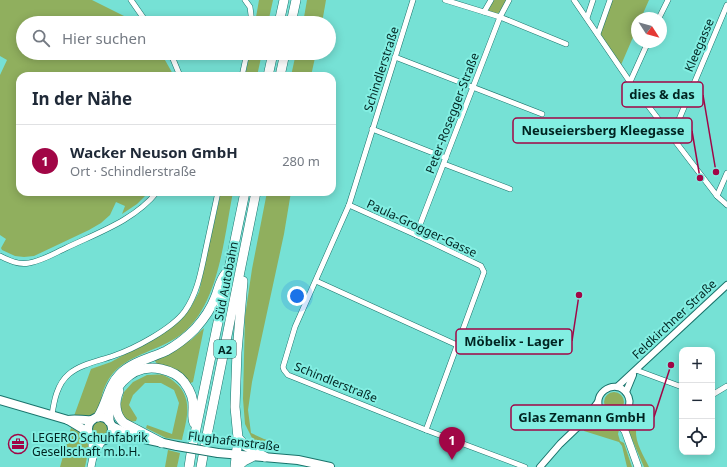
<!DOCTYPE html>
<html lang="de">
<head>
<meta charset="utf-8">
<style>
  :root { --surface:#fff; --page:#f6f6f7; --text:#1f2937; --muted:#747a83; --line:#e0e1e3; --accent:#a10646 }
  body { margin:0; font-family:"Noto Sans",sans-serif; background:var(--page); color:var(--text) }
  .controls { position:absolute; right:12px; bottom:12px; display:grid; overflow:hidden; border-radius:8px; box-shadow:0 2px 10px #0003 }
  .controls button { width:36px; height:36px; display:grid; place-items:center; padding:0; border:0; border-bottom:1px solid var(--line); background:var(--surface); color:var(--text); font:20px sans-serif }
  .compass { position:absolute; left:631px; top:12px; width:36px; height:36px; border-radius:50%; background:var(--surface); box-shadow:0 2px 10px #0003; rotate:126deg }
  .you { position:absolute; left:297px; top:296px; width:14px; height:14px; margin:-10px; border:3px solid #fff; border-radius:50%; background:#1a73e8; box-shadow:0 0 0 6px #1a73e833 }
  .badge { display:grid; place-items:center; width:26px; height:26px; border-radius:50%; background:var(--accent); color:#fff; font-size:13px; font-weight:700 }
  .pin { position:absolute; translate:-50% -33px; filter:drop-shadow(0 1px 2px #0008) }
  .pin::after { content:''; position:absolute; top:21px; width:14px; height:12px; background:inherit; clip-path:polygon(0 0,100% 0,50% 100%) }
  .list { margin:0; padding:0; list-style:none }
  h2 { display:flex; justify-content:space-between; align-items:center; height:52px; margin:0; padding:0 16px; font-size:17px }
  h2 small { font-size:13px; font-weight:400; color:var(--muted) }
  .list li { display:grid; grid-template-columns:26px 1fr auto; gap:12px; align-items:center; box-sizing:border-box; height:72px; padding:0 16px; border-top:1px solid var(--line) }
  .list b { display:block; font-size:15px; white-space:nowrap }
  .list p { margin:0; font-size:13px; white-space:nowrap; color:var(--muted) }
  .list em { font-size:13px; font-style:normal; color:var(--muted) }
  .icon { flex:none; width:22px; height:22px; fill:none; stroke:currentColor; stroke-width:2; stroke-linecap:round; stroke-linejoin:round }
  .map { position:relative; flex:none; width:727px; height:467px; overflow:hidden }
  .search { position:absolute; background:var(--surface); box-shadow:0 2px 10px #0003; left:16px; top:16px; width:320px; height:44px; display:flex; align-items:center; gap:10px; box-sizing:border-box; padding:0 14px; border-radius:22px; color:var(--muted); font-size:15px }
  .panel { position:absolute; background:var(--surface); box-shadow:0 2px 10px #0003; left:16px; top:72px; width:320px; height:124px; border-radius:12px }
  .map>svg:first-child { display:block }
  .green { fill:#90af5e }
  .lines { fill:none; stroke-linecap:round; stroke-linejoin:round }
  .minor-casing { stroke:#19736b; stroke-width:6 }
  .tertiary-casing { stroke:#19736b; stroke-width:8 }
  .secondary-casing { stroke:#19736b; stroke-width:8 }
  .primary-casing { stroke:#19736b; stroke-width:10 }
  .motorway-casing { stroke:#19736b; stroke-width:10 }
  .minor { stroke:#fff; stroke-width:5 }
  .tertiary { stroke:#fff; stroke-width:6 }
  .secondary { stroke:#fff; stroke-width:7 }
  .primary { stroke:#fff; stroke-width:8 }
  .motorway { stroke:#fff; stroke-width:9 }
  .primary-bridge-casing { stroke:#19736b; stroke-width:10; stroke-linecap:butt }
  .primary-bridge { stroke:#fff; stroke-width:8 }
  .labels { text-anchor:middle; dominant-baseline:central; stroke-width:4; stroke-linejoin:round; paint-order:stroke }
  .shield { fill:#83eee2; stroke:#28615b; stroke-width:1 }
  .shield-label { font-size:11px; font-weight:bold; fill:#012421 }
  .street-label { font-size:12px; fill:#012421; stroke:#83eee2 }
  .poi-label { font-size:12px; fill:#012421; stroke:#83eee2; text-anchor:start }
  .leader { fill:none; stroke:#a10646; stroke-width:1.5 }
  .callout-dot { fill:#a10646; stroke:#83eee2; stroke-width:1.5 }
  .callout { fill:#83eee2; stroke:#a10646; stroke-width:1.5 }
  .callout-label { font-size:13px; text-anchor:middle; font-weight:bold; fill:#012421 }
</style>
</head>
<body>
<div class="map">
<svg width="727" height="467" viewBox="0 0 727 467">
  <rect width="100%" height="100%" fill="#76e1d5"/>
  <g class="green">
    <path d="M0 0H92L138 23H23V53H161L174 76H20V192H149L137 204 122 214 125 206 116 202 110 215 101 223 89 230 34 256 24 257 15 256 2 250 1 248 6 239 0 235V75L7 60 0 56Z"/>
    <path d="M259 0H273L268 23H255Z"/>
    <path d="M307 0H326L322 23H303Z"/>
    <path d="M494 0H507L500 12 496 14 489 11V6Z"/>
    <path d="M612 0H649L641 18H637V28L621 65 599 34Z"/>
    <path d="M250 53H262L257 76H245Z"/>
    <path d="M296 53H316L311 76H291Z"/>
    <path d="M221 192H233C224 237 219 308 179 336 159 350 132 354 115 371 109 377 104 387 102 395 101 399 101 403 100 407 95 418 83 417 74 416L91 369 111 362 168 330 181 320 191 307 199 292Z"/>
    <path d="M267 192H291L284 234 252 382 248 410 251 433 264 439 279 443 269 446 253 440 245 424 243 399 245 316 252 269Z"/>
    <path d="M204 328 193 382 188 384 157 364 155 361 159 356 191 340Z"/>
    <path d="M147 375C152 375 158 374 163 375 169 377 175 382 179 386 193 402 186 422 182 440L166 438 146 428 147 425 172 434 179 403 174 390 161 383H145L133 395 129 405 137 418 136 421 130 422 123 416 120 406 124 392 133 382Z"/>
    <circle cx="614" cy="402" r="10"/>
    <path d="M633 412 640 414C640 420 637 424 636 430 635 443 644 456 649 467H644L625 423 626 415Z"/>
    <path d="M599 417 606 418 614 424 619 430 618 434 620 441 624 443 632 467H627L622 446 619 442 584 431 583 426Z"/>
    <circle cx="100" cy="429" r="9"/>
    <path d="M71 428 83 433 89 447 85 467H60Z"/>
    <path d="M168 450 180 453 177 467H165Z"/>
  </g>
  <g class="lines">
    <defs>
      <g id="minor">
        <path d="M131 0 147 23"/>
        <path d="M245 0 250 7 252 23"/>
        <path d="M413 0 349 205 295 327 283 367 284 370 288 375 426 430 525 467"/>
        <path d="M445 0 500 17 566 44"/>
        <path d="M574 0 630 82 717 196 727 205"/>
        <path d="M484 12 491 0"/>
        <path d="M587 18 593 0"/>
        <path d="M659 18 668 0"/>
        <path d="M598 34 610 0"/>
        <path d="M168 53 173 59 180 76"/>
        <path d="M395 57 542 114"/>
        <path d="M242 76 247 53"/>
        <path d="M630 82 648 42"/>
        <path d="M372 129 446 158"/>
        <path d="M672 136 727 5"/>
        <path d="M444 164 510 189"/>
        <path d="M717 196 727 173"/>
        <path d="M349 205 416 235 481 266 484 272 426 430"/>
        <path d="M416 235 500 17 509 0"/>
        <path d="M0 256C10 261 19 265 29 263 42 261 55 253 66 248 97 233 135 220 157 192"/>
        <path d="M316 281 457 345"/>
        <path d="M636 370 682 387"/>
        <path d="M712 395 727 386"/>
        <path d="M52 415C54 401 57 384 69 374 81 364 99 361 113 356 134 349 172 329 185 311 198 292 201 271 206 248 210 230 214 211 218 192"/>
      </g>
      <g id="tertiary">
        <path d="M617 387 727 285"/>
        <path d="M626 392 633 375"/>
        <path d="M583 422 601 414C606 415 610 418 616 418 627 416 633 403 627 394 615 375 586 397 604 414"/>
        <path d="M540 467 560 444 583 422 598 402"/>
      </g>
      <g id="secondary">
        <path d="M623 415 624 428"/>
        <path d="M614 418 625 431 638 467"/>
        <path d="M92 438V453L93 457"/>
        <path d="M91 467 93 457 102 441"/>
      </g>
      <g id="primary">
        <path d="M0 400 68 420 88 432"/>
        <circle cx="100" cy="429" r="12"/>
        <path d="M68 420C76 418 84 421 92 420"/>
        <path d="M112 426 135 437 177 446"/>
        <path d="M108 438C117 437 126 440 135 437"/>
        <path d="M218 453 298 460 330 467"/>
      </g>
      <g id="motorway">
        <path d="M279 23 284 0"/>
        <path d="M291 23 296 0"/>
        <path d="M268 76 273 53"/>
        <path d="M280 76 285 53"/>
        <path d="M119 391C114 402 115 415 124 423L162 443"/>
        <path d="M98 417C107 403 108 386 120 374 132 362 151 358 166 351 177 345 187 337 195 329 203 320 211 309 215 298 219 289 219 281 226 273"/>
        <path d="M109 421C107 392 130 362 161 369 170 371 179 375 184 382 190 390 194 399 193 408 193 414 192 418 194 423"/>
        <path d="M238 438 246 446 265 457"/>
        <path d="M193 443 245 192"/>
        <path d="M205 445 256 192"/>
        <path d="M189 467 191 454"/>
        <path d="M201 467 203 456"/>
        <path d="M235 467 238 438 235 407 237 352 243 281"/>
        <path d="M237 467 244 461 252 457"/>
      </g>
    </defs>
    <use href="#minor" class="minor-casing"/>
    <use href="#tertiary" class="tertiary-casing"/>
    <use href="#secondary" class="secondary-casing"/>
    <use href="#primary" class="primary-casing"/>
    <use href="#motorway" class="motorway-casing"/>
    <use href="#minor" class="minor"/>
    <use href="#tertiary" class="tertiary"/>
    <use href="#secondary" class="secondary"/>
    <use href="#primary" class="primary"/>
    <use href="#motorway" class="motorway"/>
    <defs>
      <path id="primary-bridge" d="M177 446 218 453"/>
    </defs>
    <use href="#primary-bridge" class="primary-bridge-casing"/>
    <use href="#primary-bridge" class="primary-bridge"/>
  </g>
  <defs>
    <symbol id="office-ring" viewBox="-11 -11 22 22"><circle r="9.5" fill="#83eee2" stroke="#a10646" stroke-width="1.5"/><path d="M-6-3h4V-5.5h4V-3h4V5H-6ZM-1-4.5V-3h2v-1.5ZM-6 0V1H6V0Z" fill="#a10646"/></symbol>
  </defs>
  <g fill-rule="evenodd">
    <use href="#office-ring" x="7" y="433" width="22" height="22"/>
  </g>
  <g class="labels">
    <rect class="shield" x="214" y="340" width="22" height="18" rx="3"/>
    <g class="shield-label">
      <text x="225" y="349">A2</text>
    </g>
    <g class="street-label">
      <text transform="translate(699 45) rotate(-67)">Kleegasse</text>
      <text transform="translate(381 69) rotate(-72)">Schindlerstraße</text>
      <text transform="translate(452 113) rotate(-69)">Peter-Rosegger-Straße</text>
      <text transform="translate(422 228) rotate(25)">Paula-Grogger-Gasse</text>
      <text transform="translate(226 281) rotate(-79)">Süd Autobahn</text>
      <text transform="translate(674 319) rotate(-43)">Feldkirchner Straße</text>
      <text transform="translate(336 382) rotate(22)">Schindlerstraße</text>
      <text transform="translate(234 441) rotate(7)">Flughafenstraße</text>
    </g>
    <g class="poi-label">
      <text x="32" y="437">LEGERO Schuhfabrik<tspan x="32" dy="14">Gesellschaft m.b.H.</tspan></text>
    </g>
  </g>
  <path class="leader" d="M716 172L703 95M700 178L692 131M579 295L572 341M671 365L654 417"/>
  <g class="callout-dot">
    <circle cx="716" cy="172" r="4"/>
    <circle cx="700" cy="178" r="4"/>
    <circle cx="579" cy="295" r="4"/>
    <circle cx="671" cy="365" r="4"/>
  </g>
  <g class="callout">
    <rect x="622" y="82" width="81" height="25" rx="4"/>
    <rect x="513" y="118" width="179" height="25" rx="4"/>
    <rect x="456" y="329" width="116" height="25" rx="4"/>
    <rect x="511" y="405" width="143" height="25" rx="4"/>
  </g>
  <g class="callout-label">
    <text x="662" y="99">dies &amp; das</text>
    <text x="603" y="135">Neuseiersberg Kleegasse</text>
    <text x="514" y="346">Möbelix - Lager</text>
    <text x="582" y="422">Glas Zemann GmbH</text>
  </g>
</svg>
<div class="controls">
<button>+</button>
<button>−</button>
<button><svg class="icon" aria-label="locate" viewBox="0 0 24 24"><circle cx="12" cy="12" r="6"/><path d="M12 2v4M12 18v4M2 12h4M18 12h4"/></svg></button>
</div>
<svg class="compass" viewBox="-18 -18 36 36"><path d="M0-13l5 13h-10z" fill="#e53935"/><path d="M0 13l5-13h-10z" fill="#747a83"/></svg>
<div class="you"></div>
<div class="pin badge" style="left:452px;top:460px">1</div>
<div class="search"><svg class="icon" aria-label="search" viewBox="0 0 24 24"><circle cx="10" cy="10" r="6"/><path d="M15 15l6 6"/></svg>Hier suchen</div>
<section class="panel">
<h2>In der Nähe<small></small></h2>
<ul class="list">
<li><span class="badge">1</span><div><b>Wacker Neuson GmbH</b><p>Ort · Schindlerstraße</p></div><em>280 m</em></li>
</ul>
</section>
</div>
</body>
</html>
